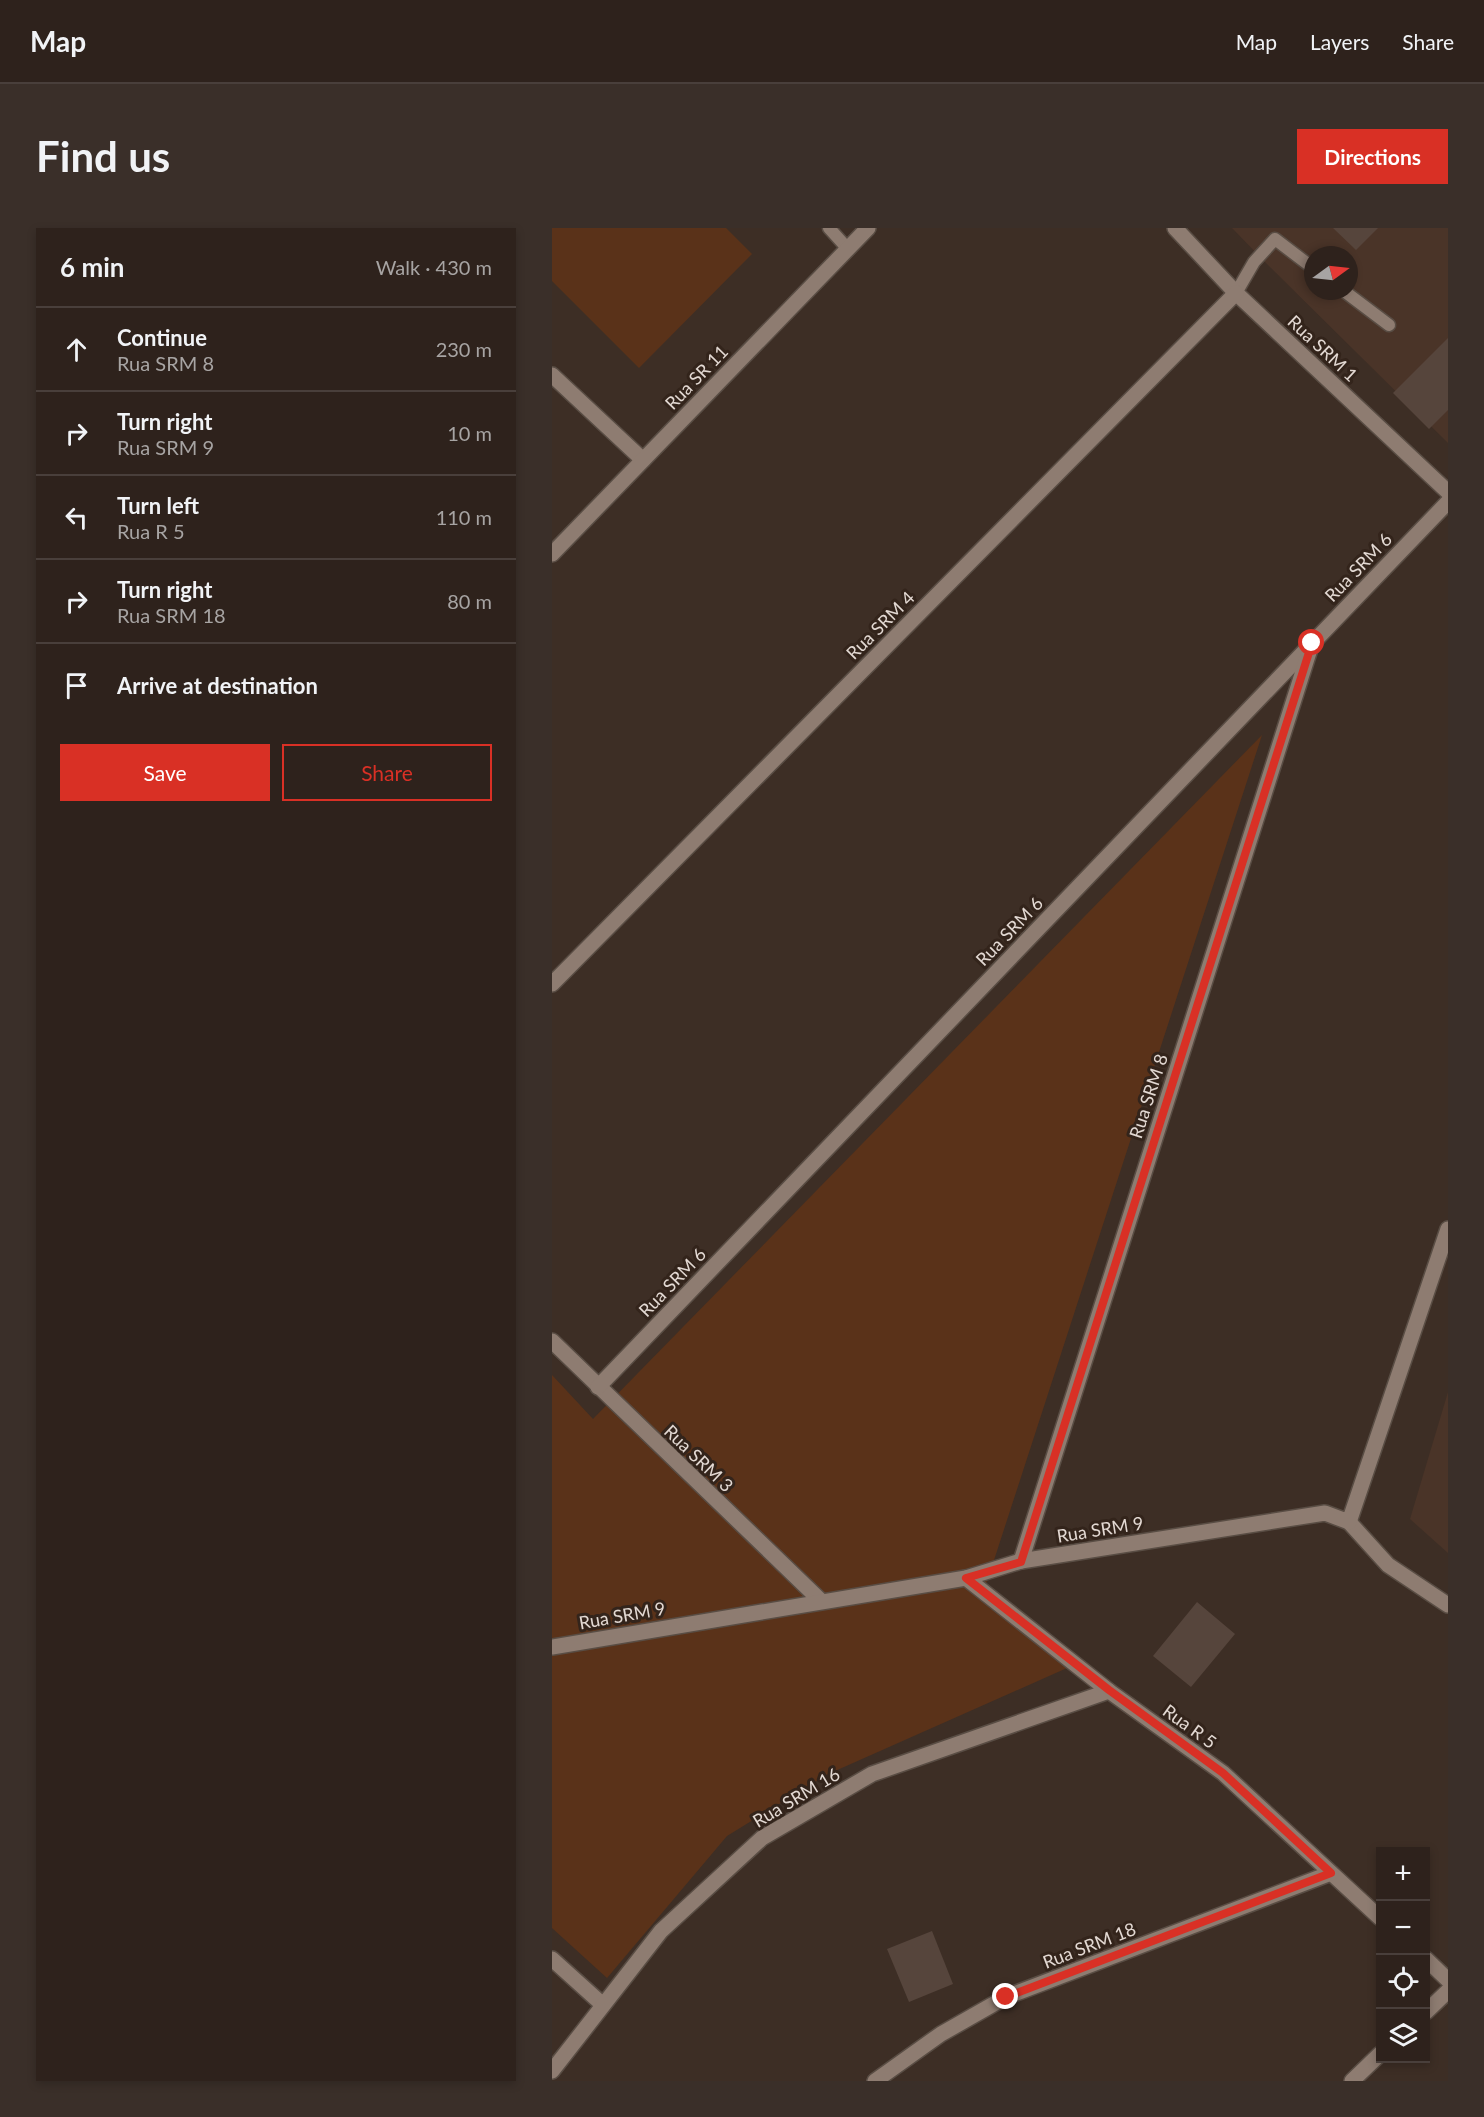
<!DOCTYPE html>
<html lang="en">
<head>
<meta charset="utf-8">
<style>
  :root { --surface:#2e221c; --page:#3a2f29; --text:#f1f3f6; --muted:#a7a4a3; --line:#493f3b; --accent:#d93025 }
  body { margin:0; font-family:Lato,sans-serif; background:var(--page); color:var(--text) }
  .controls { position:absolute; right:18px; bottom:18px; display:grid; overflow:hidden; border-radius:0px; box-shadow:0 3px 9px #0003 }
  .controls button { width:54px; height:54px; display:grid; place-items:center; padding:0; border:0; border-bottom:2px solid var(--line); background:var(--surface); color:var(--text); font:30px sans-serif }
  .compass { position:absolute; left:752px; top:18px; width:54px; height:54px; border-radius:50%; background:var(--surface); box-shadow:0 3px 9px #0003; rotate:75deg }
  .stop { position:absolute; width:18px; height:18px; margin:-14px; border:4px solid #d93025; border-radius:50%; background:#fff }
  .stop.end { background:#d93025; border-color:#fff; box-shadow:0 2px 6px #0008 }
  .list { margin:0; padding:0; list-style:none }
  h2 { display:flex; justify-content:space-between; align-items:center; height:78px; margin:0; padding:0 24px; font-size:26px }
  h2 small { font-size:20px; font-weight:400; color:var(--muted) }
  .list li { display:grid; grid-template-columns:39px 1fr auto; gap:18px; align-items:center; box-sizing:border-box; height:84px; padding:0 24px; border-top:2px solid var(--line) }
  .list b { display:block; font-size:22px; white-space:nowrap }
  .list p { margin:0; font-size:20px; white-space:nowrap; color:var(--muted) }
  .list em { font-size:20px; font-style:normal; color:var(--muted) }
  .actions { display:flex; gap:12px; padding:18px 24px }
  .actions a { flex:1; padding:14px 0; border:2px solid var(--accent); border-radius:0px; text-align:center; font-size:21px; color:var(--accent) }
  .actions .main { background:var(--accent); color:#fff }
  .icon { flex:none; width:33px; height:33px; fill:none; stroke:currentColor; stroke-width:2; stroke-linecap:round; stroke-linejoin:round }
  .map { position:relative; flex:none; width:896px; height:1853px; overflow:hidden; border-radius:0px }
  header { display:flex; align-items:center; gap:36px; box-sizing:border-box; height:84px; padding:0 30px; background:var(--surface); border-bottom:2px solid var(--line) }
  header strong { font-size:28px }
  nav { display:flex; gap:33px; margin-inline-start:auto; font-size:21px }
  .intro { display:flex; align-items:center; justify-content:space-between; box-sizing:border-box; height:144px; padding:0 36px }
  h1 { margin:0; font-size:42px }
  .button { padding:15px 27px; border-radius:0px; background:var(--accent); color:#fff; font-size:21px; font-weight:700 }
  main { display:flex; gap:36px; padding:0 36px }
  aside { flex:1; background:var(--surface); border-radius:0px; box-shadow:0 3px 9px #0003 }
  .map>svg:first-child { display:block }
  .built { fill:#4a3428; fill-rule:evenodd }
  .green { fill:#5a3219 }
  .building { fill:#56453c }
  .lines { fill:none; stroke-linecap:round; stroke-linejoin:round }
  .service-casing { stroke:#594d44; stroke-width:15 }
  .minor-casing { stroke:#594d44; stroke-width:18 }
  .service { stroke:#8e7c71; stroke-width:12 }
  .minor { stroke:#8e7c71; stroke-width:15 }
  .route { stroke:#d93025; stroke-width:8 }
  .labels { text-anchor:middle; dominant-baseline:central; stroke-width:6; stroke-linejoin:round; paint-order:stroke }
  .street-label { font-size:18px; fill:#e3d9d3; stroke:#33241b }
</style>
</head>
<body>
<header>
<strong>Map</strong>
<nav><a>Map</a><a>Layers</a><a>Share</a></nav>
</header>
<div class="intro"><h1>Find us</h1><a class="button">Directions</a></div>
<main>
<aside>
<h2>6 min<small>Walk · 430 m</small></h2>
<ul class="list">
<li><svg class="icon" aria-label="ahead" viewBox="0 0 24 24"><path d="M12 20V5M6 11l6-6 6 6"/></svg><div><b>Continue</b><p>Rua SRM 8</p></div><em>230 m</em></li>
<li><svg class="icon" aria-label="right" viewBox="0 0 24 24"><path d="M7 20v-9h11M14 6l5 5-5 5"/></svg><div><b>Turn right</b><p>Rua SRM 9</p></div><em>10 m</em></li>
<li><svg class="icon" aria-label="left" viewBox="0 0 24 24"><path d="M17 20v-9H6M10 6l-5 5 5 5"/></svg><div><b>Turn left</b><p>Rua R 5</p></div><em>110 m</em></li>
<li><svg class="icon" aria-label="right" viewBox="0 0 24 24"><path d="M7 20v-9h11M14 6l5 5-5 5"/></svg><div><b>Turn right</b><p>Rua SRM 18</p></div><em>80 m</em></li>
<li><svg class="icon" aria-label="arrive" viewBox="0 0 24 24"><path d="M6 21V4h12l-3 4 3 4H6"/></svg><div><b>Arrive at destination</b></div></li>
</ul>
<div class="actions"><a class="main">Save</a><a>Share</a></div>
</aside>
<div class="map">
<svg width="896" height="1853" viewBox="0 0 896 1853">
  <rect width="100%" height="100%" fill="#3d2e25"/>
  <g class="built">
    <path d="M680 0H896V215L712 33ZM761 27H797V63H761Z"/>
    <path d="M896 1164V1325L858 1291Z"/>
  </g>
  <g class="green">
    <path d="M0 0H174L200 26 87 140 0 53Z"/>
    <path d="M710 507 431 1366 515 1440 274 1547 175 1608 55 1750 0 1700V1147L41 1191Z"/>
  </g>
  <g class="building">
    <path d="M781 0H826L804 22Z"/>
    <path d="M896 110V182L877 201 841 165Z"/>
    <path d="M645 1374 683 1406 639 1459 601 1428Z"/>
    <path d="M380 1703 401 1756 357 1774 335 1721Z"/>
  </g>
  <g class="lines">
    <defs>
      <g id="service">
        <path d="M277 0 296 21"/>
        <path d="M792 63 837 97"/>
        <path d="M684 65 702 34 723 11 761 40"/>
      </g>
      <g id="minor">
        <path d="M623 0 684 65 896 264"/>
        <path d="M0 147 91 232"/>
        <path d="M0 326 316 0"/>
        <path d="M0 756 684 65"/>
        <path d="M0 1113 269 1373"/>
        <path d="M46 1159 896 274"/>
        <path d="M797 1294 836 1337 896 1377"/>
        <path d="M469 1333 759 418"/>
        <path d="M414 1350 557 1463 671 1545 828 1690"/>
        <path d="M0 1419 414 1350 469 1333 773 1285 797 1294 896 1001"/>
        <path d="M0 1731 51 1777"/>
        <path d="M874 1731 896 1752"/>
        <path d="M874 1784 896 1763"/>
        <path d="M0 1843 109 1703 210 1610 320 1546 557 1463"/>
        <path d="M323 1853 389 1806 454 1769 779 1645"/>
        <path d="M800 1853 828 1826"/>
      </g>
    </defs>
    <use href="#service" class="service-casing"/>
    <use href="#minor" class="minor-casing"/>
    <use href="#service" class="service"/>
    <use href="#minor" class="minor"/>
  </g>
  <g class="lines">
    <path class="route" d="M454 1769 779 1645 671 1545 557 1462 414 1350 469 1334 760 415"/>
  </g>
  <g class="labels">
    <g class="street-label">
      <text transform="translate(771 120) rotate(43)">Rua SRM 1</text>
      <text transform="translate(144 149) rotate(-46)">Rua SR 11</text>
      <text transform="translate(806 339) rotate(-46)">Rua SRM 6</text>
      <text transform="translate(328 397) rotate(-45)">Rua SRM 4</text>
      <text transform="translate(457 703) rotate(-46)">Rua SRM 6</text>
      <text transform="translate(596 868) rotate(-72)">Rua SRM 8</text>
      <text transform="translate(120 1054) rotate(-46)">Rua SRM 6</text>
      <text transform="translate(147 1230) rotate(44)">Rua SRM 3</text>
      <text transform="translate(548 1301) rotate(-9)">Rua SRM 9</text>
      <text transform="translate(70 1387) rotate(-10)">Rua SRM 9</text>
      <text transform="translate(638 1498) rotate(36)">Rua R 5</text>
      <text transform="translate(244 1569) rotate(-31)">Rua SRM 16</text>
      <text transform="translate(537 1717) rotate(-21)">Rua SRM 18</text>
    </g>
  </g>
</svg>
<div class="controls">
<button>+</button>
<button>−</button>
<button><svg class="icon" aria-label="locate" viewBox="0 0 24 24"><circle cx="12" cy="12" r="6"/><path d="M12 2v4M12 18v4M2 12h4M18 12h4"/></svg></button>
<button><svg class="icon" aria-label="layers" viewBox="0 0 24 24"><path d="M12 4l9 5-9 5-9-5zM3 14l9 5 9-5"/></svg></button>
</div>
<svg class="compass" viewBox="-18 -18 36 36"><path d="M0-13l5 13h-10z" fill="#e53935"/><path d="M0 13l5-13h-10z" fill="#a7a4a3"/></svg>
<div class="stop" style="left:760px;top:415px"></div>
<div class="stop end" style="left:454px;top:1769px"></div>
</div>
</main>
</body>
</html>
